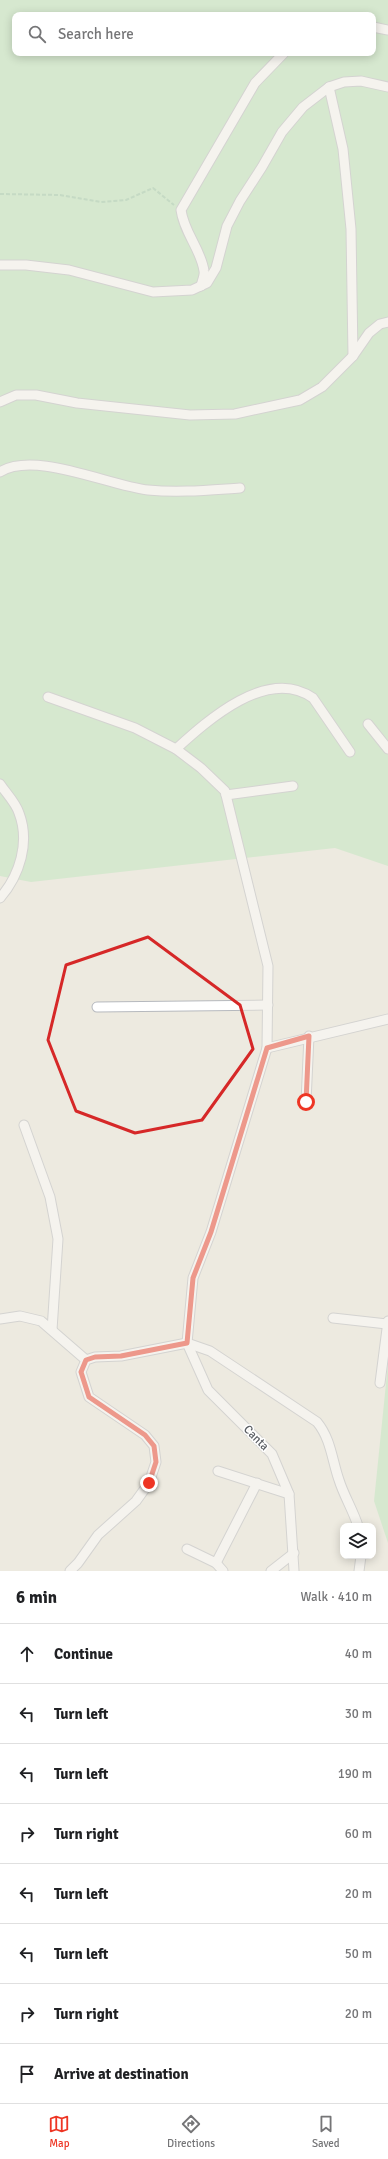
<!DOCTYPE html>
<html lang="en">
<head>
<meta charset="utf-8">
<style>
  :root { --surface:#fff; --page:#f2f2f2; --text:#202124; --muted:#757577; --line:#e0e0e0; --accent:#ee3524 }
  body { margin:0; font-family:Signika,sans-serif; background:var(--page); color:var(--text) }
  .controls { position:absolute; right:12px; bottom:12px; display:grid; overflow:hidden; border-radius:8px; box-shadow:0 2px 10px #0003 }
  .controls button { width:36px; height:36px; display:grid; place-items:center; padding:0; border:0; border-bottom:1px solid var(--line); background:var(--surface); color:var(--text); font:20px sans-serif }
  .stop { position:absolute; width:12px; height:12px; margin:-9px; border:3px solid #ee3524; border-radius:50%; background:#fff }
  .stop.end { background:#ee3524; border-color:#fff; box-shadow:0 1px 4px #0008 }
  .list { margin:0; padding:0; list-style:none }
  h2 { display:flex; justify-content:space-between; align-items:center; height:52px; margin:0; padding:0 16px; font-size:17px }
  h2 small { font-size:13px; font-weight:400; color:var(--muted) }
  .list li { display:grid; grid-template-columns:26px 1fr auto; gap:12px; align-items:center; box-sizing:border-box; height:60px; padding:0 16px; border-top:1px solid var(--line) }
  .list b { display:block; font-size:15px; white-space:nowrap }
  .list em { font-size:13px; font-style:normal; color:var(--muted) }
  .icon { flex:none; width:22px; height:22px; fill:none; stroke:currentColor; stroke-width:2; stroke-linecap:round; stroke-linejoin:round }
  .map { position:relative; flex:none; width:388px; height:1571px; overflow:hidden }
  .search { position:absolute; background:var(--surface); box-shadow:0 2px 10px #0003; left:12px; right:12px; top:12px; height:44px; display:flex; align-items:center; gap:10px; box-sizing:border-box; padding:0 14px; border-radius:8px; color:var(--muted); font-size:15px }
  .sheet { height:532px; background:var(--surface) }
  nav { display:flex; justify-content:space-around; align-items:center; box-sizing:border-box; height:56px; border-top:1px solid var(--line); background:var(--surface); font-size:11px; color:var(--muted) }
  nav a { display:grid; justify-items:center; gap:2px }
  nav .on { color:var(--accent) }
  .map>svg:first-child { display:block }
  .green { fill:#bbe6bb; fill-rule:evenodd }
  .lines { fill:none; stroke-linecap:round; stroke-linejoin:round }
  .street-casing { stroke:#b6b9be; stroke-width:11 }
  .path { stroke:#94c7a2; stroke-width:2; stroke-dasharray:4 2; stroke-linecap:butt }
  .street { stroke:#fff; stroke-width:9 }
  .route { stroke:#ee3524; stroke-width:5 }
  .marked { fill:none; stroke:#d62828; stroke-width:3; stroke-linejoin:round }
  .labels { text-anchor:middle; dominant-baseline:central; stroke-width:3; stroke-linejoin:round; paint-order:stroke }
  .street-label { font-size:12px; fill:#595d62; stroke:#fff }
</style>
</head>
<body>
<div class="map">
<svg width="388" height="1571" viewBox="0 0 388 1571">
  <rect width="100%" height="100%" fill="#edeae0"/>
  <g class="green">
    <path d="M0 0H388V866L335 848 31 882 0 876ZM15 15H373V53H15Z"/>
    <path d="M388 1364V1543L374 1501Z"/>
  </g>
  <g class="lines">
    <defs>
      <g id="street">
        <path d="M373 27 388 30"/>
        <path d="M329 87 343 149 351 229 353 356"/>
        <path d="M0 265H26L69 270 153 292 192 290 207 283 216 268 227 226 240 201 262 167 282 132 303 107 329 87 344 82 361 81 388 87"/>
        <path d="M201 286C202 281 205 275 204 271 201 249 184 233 181 210L255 83 284 53"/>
        <path d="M0 402 16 395H36L77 403 190 415 235 414 300 400 322 387 353 356 369 333 380 324 388 322"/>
        <path d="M0 472C34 450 110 486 148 490 179 493 209 490 240 488"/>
        <path d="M48 697 135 728 176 749 201 768 225 791 268 966 267 1048 211 1232 193 1278 187 1343 208 1390 272 1454 289 1494 294 1571"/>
        <path d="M368 724 388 749"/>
        <path d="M176 749C208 720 268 666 313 698L350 752"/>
        <path d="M0 784C6 793 16 803 19 813 30 842 20 875 0 898"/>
        <path d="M226 795 293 786"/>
        <path d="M97 1007 268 1005"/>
        <path d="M267 1048 388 1019"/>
        <path d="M306 1102 309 1036"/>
        <path d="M24 1125 50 1197 58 1239 52 1330"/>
        <path d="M333 1318 387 1324"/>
        <path d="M0 1319 20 1316 41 1321 86 1360"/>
        <path d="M380 1383 388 1321"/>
        <path d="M218 1471 289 1494"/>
        <path d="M187 1549 216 1563 223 1571"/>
        <path d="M216 1563 257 1483"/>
        <path d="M70 1571 78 1563 98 1535 136 1501 149 1483 156 1462 154 1446 145 1435 89 1397 81 1372 86 1360 95 1357 121 1356 187 1343 210 1351 317 1422C331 1439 332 1460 339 1480 344 1496 353 1510 358 1526"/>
        <path d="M271 1571 294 1553"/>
        <path d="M359 1571 361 1556"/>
      </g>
    </defs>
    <use href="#street" class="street-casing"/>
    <path class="path" d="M0 194 60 195 101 202 126 200 153 188 174 205"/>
    <use href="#street" class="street"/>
  </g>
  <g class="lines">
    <path class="route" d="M149 1483 156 1462 154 1446 145 1435 89 1397 81 1372 86 1360 95 1357 121 1356 187 1343 193 1278 211 1232 267 1048 309 1036 306 1102"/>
  </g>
  <path d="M0 0H388V1571H0ZM148 937 240 1005 253 1049 202 1120 135 1133 76 1111 48 1040 66 965Z" fill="#edeae0" fill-opacity=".55" fill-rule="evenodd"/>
  <path class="marked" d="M148 937 240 1005 253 1049 202 1120 135 1133 76 1111 48 1040 66 965Z"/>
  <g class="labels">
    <g class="street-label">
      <text transform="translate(256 1438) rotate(45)">Canta</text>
    </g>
  </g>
</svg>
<div class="controls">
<button><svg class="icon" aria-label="layers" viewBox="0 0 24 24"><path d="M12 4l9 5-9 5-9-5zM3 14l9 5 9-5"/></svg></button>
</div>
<div class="stop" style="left:306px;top:1102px"></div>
<div class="stop end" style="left:149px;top:1483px"></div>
<div class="search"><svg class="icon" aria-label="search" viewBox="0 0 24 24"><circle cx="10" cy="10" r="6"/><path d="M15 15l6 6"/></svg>Search here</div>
</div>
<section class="sheet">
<h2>6 min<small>Walk · 410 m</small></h2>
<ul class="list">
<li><svg class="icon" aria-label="ahead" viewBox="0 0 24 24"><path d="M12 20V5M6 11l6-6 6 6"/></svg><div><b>Continue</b></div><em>40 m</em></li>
<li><svg class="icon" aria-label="left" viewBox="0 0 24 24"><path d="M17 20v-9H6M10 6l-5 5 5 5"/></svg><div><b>Turn left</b></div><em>30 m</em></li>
<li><svg class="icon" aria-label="left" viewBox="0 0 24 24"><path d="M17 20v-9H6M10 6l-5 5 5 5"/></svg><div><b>Turn left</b></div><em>190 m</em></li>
<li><svg class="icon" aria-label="right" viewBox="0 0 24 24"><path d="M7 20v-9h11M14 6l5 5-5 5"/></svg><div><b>Turn right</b></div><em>60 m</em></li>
<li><svg class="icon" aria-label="left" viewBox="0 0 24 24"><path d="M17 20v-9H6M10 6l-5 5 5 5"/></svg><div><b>Turn left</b></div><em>20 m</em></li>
<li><svg class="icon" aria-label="left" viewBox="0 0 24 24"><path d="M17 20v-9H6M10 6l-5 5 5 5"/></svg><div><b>Turn left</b></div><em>50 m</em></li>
<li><svg class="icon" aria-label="right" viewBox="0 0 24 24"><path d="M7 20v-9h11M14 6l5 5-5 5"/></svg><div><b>Turn right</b></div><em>20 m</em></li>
<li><svg class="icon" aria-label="arrive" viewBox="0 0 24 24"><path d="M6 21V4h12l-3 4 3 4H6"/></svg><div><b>Arrive at destination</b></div></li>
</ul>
</section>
<nav>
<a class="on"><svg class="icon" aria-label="map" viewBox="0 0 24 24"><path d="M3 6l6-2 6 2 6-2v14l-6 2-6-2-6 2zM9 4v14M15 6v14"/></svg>Map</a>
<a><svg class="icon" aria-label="directions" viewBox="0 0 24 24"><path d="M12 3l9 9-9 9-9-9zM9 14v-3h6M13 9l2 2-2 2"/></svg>Directions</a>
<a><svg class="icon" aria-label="saved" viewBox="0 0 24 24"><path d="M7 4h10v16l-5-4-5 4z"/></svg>Saved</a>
</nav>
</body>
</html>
